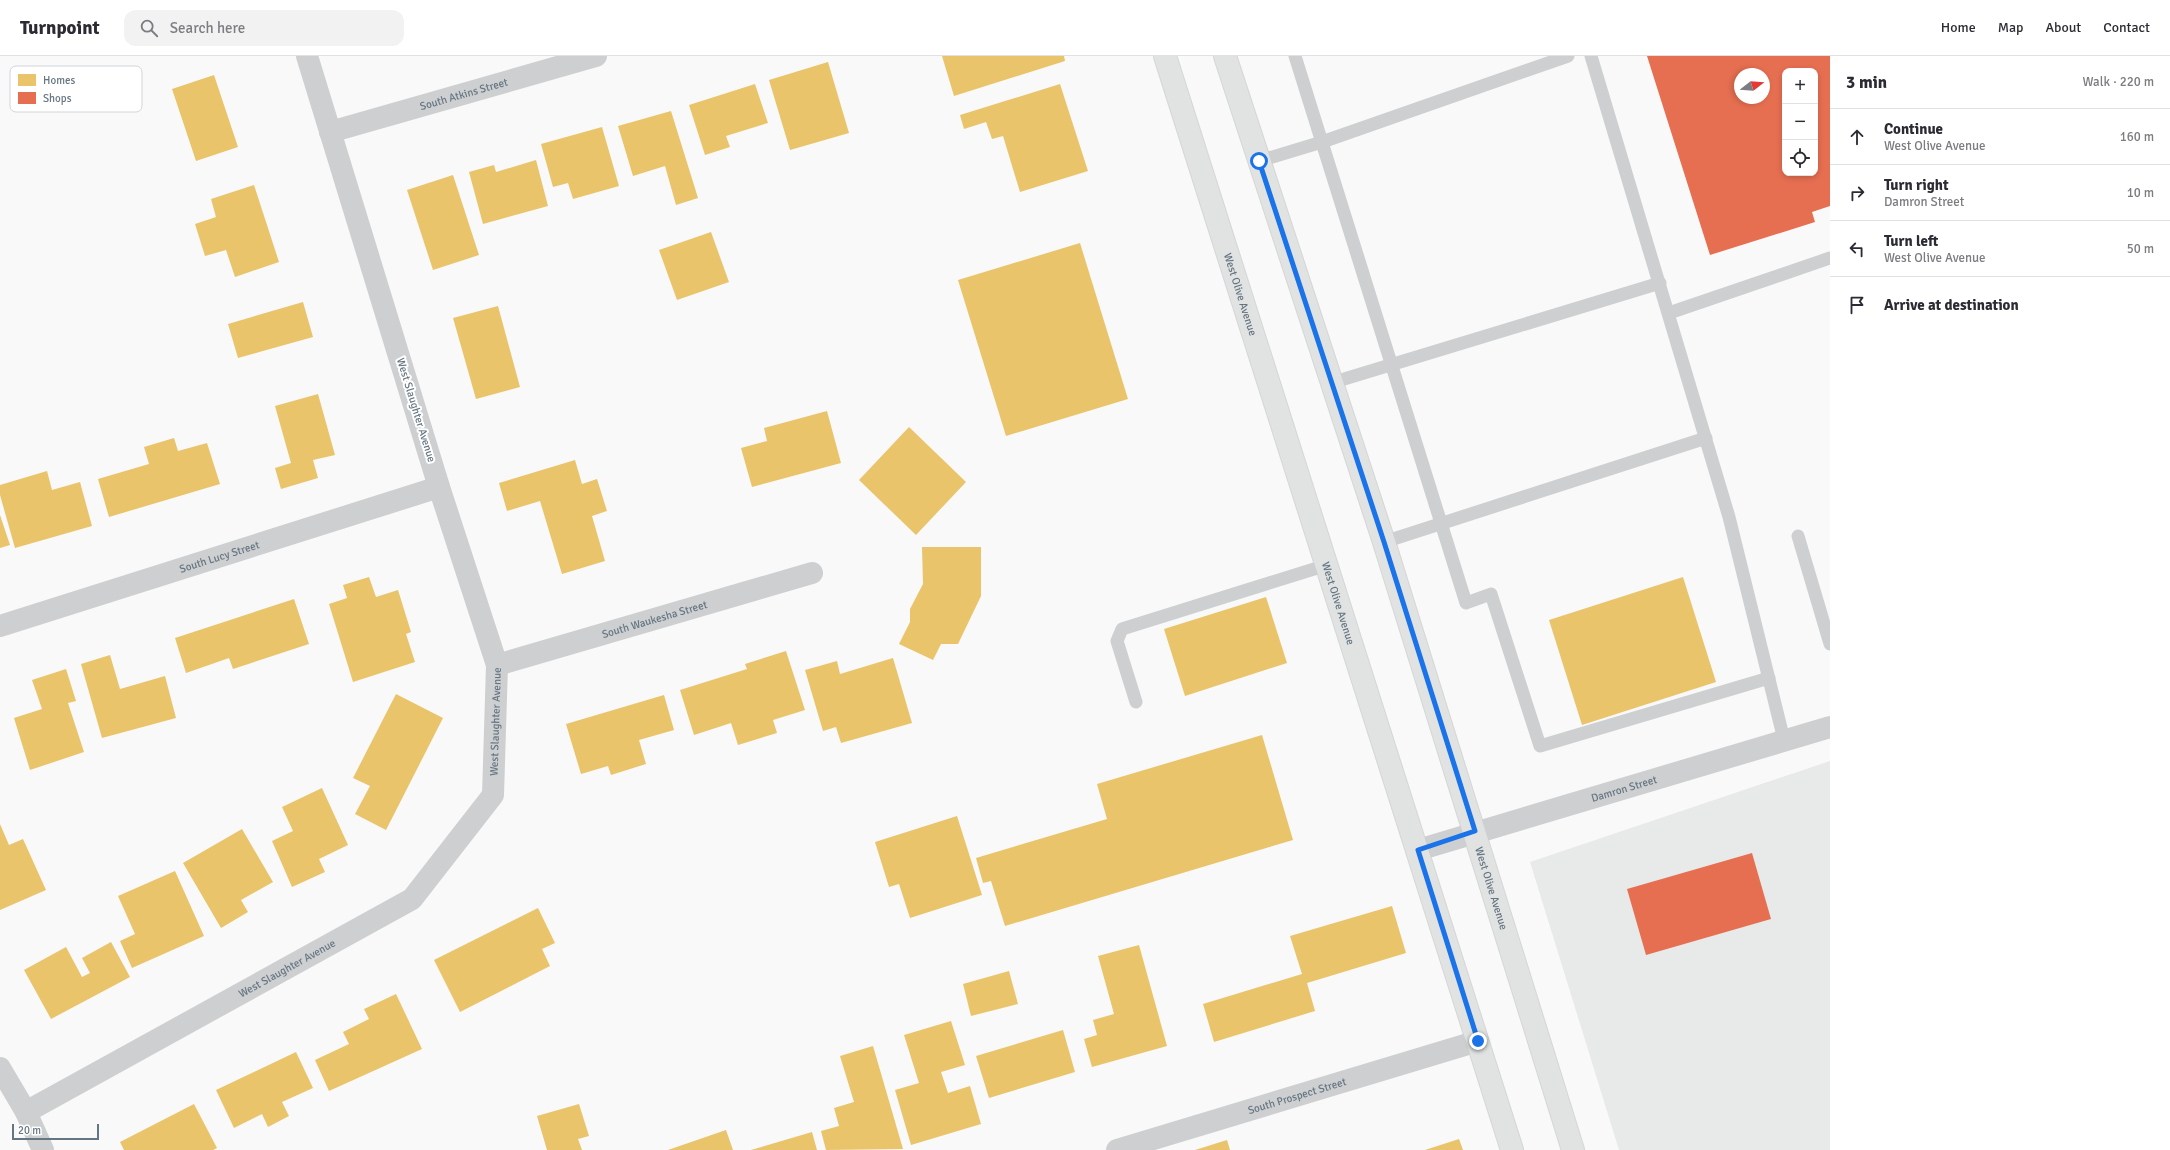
<!DOCTYPE html>
<html lang="en">
<head>
<meta charset="utf-8">
<style>
  :root { --surface:#fff; --page:#f2f2f3; --text:#2b2b33; --muted:#7c7c81; --line:#e1e1e2 }
  body { margin:0; font-family:Signika,sans-serif; background:var(--page); color:var(--text) }
  .controls { position:absolute; right:12px; top:12px; display:grid; overflow:hidden; border-radius:8px; box-shadow:0 2px 6px #0003 }
  .controls button { width:36px; height:36px; display:grid; place-items:center; padding:0; border:0; border-bottom:1px solid var(--line); background:var(--surface); color:var(--text); font:20px sans-serif }
  .compass { position:absolute; left:1734px; top:12px; width:36px; height:36px; border-radius:50%; background:var(--surface); box-shadow:0 2px 6px #0003; rotate:73deg }
  .scale { position:absolute; left:12px; bottom:10px; width:87px; box-sizing:border-box; padding-left:4px; border:2px solid #657683; border-top:0; font-size:11px; line-height:14px; white-space:nowrap; color:#657683; -webkit-text-stroke:3px #fff; paint-order:stroke }
  .stop { position:absolute; width:12px; height:12px; margin:-9px; border:3px solid #1a73e8; border-radius:50%; background:#fff }
  .stop.end { background:#1a73e8; border-color:#fff; box-shadow:0 1px 4px #0008 }
  .list { margin:0; padding:0; list-style:none }
  h2 { display:flex; justify-content:space-between; align-items:center; height:52px; margin:0; padding:0 16px; font-size:17px }
  h2 small { font-size:13px; font-weight:400; color:var(--muted) }
  .list li { display:grid; grid-template-columns:26px 1fr auto; gap:12px; align-items:center; box-sizing:border-box; height:56px; padding:0 16px; border-top:1px solid var(--line) }
  .list b { display:block; font-size:15px; white-space:nowrap }
  .list p { margin:0; font-size:13px; white-space:nowrap; color:var(--muted) }
  .list em { font-size:13px; font-style:normal; color:var(--muted) }
  .icon { flex:none; width:22px; height:22px; fill:none; stroke:currentColor; stroke-width:2; stroke-linecap:round; stroke-linejoin:round }
  .map { position:relative; flex:none; width:1830px; height:1094px; overflow:hidden }
  header { display:flex; align-items:center; gap:24px; box-sizing:border-box; height:56px; padding:0 20px; background:var(--surface); border-bottom:1px solid var(--line) }
  header strong { font-size:19px }
  nav { display:flex; gap:22px; margin-inline-start:auto; font-size:14px }
  .search { width:280px; height:36px; background:var(--page); display:flex; align-items:center; gap:10px; box-sizing:border-box; padding:0 14px; border-radius:12px; color:var(--muted); font-size:15px }
  main { display:flex }
  aside { flex:1; background:var(--surface) }
  .map>svg:first-child { display:block }
  .built { fill:#e8e9e9 }
  .homes { fill:#e9c46a }
  .shops { fill:#e76f51; fill-rule:evenodd }
  .lines { fill:none; stroke-linecap:round; stroke-linejoin:round }
  .secondary-casing { stroke:#d5d6d7; stroke-width:24 }
  .lane { stroke:#cecfd0; stroke-width:13 }
  .street { stroke:#cecfd0; stroke-width:22 }
  .secondary { stroke:#e1e2e2; stroke-width:22 }
  .route { stroke:#1a73e8; stroke-width:5 }
  .labels { text-anchor:middle; dominant-baseline:central; stroke-width:4; stroke-linejoin:round; paint-order:stroke }
  .street-label { font-size:11px; fill:#657683; stroke:#fff }
  .key { fill:#fff; stroke:#d1d6da; stroke-width:1 }
  .key-label { font-size:11px; fill:#657683 }
</style>
</head>
<body>
<header>
<strong>Turnpoint</strong>
<div class="search"><svg class="icon" aria-label="search" viewBox="0 0 24 24"><circle cx="10" cy="10" r="6"/><path d="M15 15l6 6"/></svg>Search here</div>
<nav><a>Home</a><a>Map</a><a>About</a><a>Contact</a></nav>
</header>
<main>
<div class="map">
<svg width="1830" height="1094" viewBox="0 0 1830 1094">
  <rect width="100%" height="100%" fill="#f9f9f9"/>
  <path class="built" d="M1830 705V1094H1619L1530 806Z"/>
  <g class="homes">
    <path d="M942 0H1064L1065 5 954 40Z"/>
    <path d="M828 6 849 77 790 94 769 24Z"/>
    <path d="M214 19 238 91 196 105 172 33Z"/>
    <path d="M755 28 768 67 726 80 730 91 705 99 689 49Z"/>
    <path d="M1060 28 1088 115 1020 136 1003 80 992 83 986 66 964 73 960 59Z"/>
    <path d="M671 55 698 142 676 149 665 110 633 120 618 70Z"/>
    <path d="M602 71 619 130 573 143 568 127 553 131 541 88Z"/>
    <path d="M536 104 548 150 483 168 469 116 494 109 496 116Z"/>
    <path d="M453 119 479 199 433 214 407 134Z"/>
    <path d="M254 129 279 206 235 221 226 194 205 200 195 168 216 161 211 143Z"/>
    <path d="M711 176 729 226 677 244 659 194Z"/>
    <path d="M1080 187 1128 343 1006 380 958 224Z"/>
    <path d="M303 246 313 281 238 302 228 268Z"/>
    <path d="M498 250 520 331 476 343 453 262Z"/>
    <path d="M318 338 335 399 313 404 318 422 281 433 275 412 291 407 275 350Z"/>
    <path d="M827 355 841 407 752 431 741 392 767 385 764 372Z"/>
    <path d="M909 371 966 426 916 479 859 424Z"/>
    <path d="M174 382 178 395 207 387 220 428 109 461 98 423 149 408 144 391Z"/>
    <path d="M575 404 582 428 597 423 607 455 592 460 605 505 562 518 540 445 507 455 499 427Z"/>
    <path d="M47 415 52 434 80 426 92 470 15 492 0 439V429Z"/>
    <path d="M0 459 10 489 0 492Z"/>
    <path d="M922 491H981V540L958 588H941L933 604 899 588 910 566V553L923 528Z"/>
    <path d="M369 521 376 541 398 534 411 576 406 578 415 606 353 626 329 548 347 542 343 529Z"/>
    <path d="M1683 521 1716 626 1582 669 1549 564Z"/>
    <path d="M1266 541 1287 607 1185 640 1164 573Z"/>
    <path d="M294 543 309 588 233 613 229 602 186 617 175 582Z"/>
    <path d="M786 595 805 654 773 664 777 677 738 689 731 667 694 679 680 634 747 613 745 608Z"/>
    <path d="M110 599 120 633 165 620 176 662 102 682 81 608Z"/>
    <path d="M893 602 912 667 841 687 836 671 823 675 805 614 837 605 840 618Z"/>
    <path d="M66 613 76 645 68 647 84 696 30 714 14 662 42 653 32 624Z"/>
    <path d="M396 638 443 662 386 774 355 758 370 730 353 722Z"/>
    <path d="M664 639 674 674 639 684 646 708 611 719 608 710 581 718 566 668Z"/>
    <path d="M1262 679 1293 784 1005 870 991 825 983 827 976 802 1107 763 1097 728Z"/>
    <path d="M322 732 348 789 319 803 325 816 292 831 272 785 293 775 282 751Z"/>
    <path d="M957 760 982 839 910 862 899 828 889 831 875 786Z"/>
    <path d="M0 768 9 789 23 783 46 834 0 854Z"/>
    <path d="M242 773 273 826 241 844 248 856 221 872 183 807Z"/>
    <path d="M175 815 204 880 132 912 120 885 135 878 118 840Z"/>
    <path d="M1392 850 1406 897 1307 927 1315 955 1214 986 1203 948 1302 918 1290 880Z"/>
    <path d="M538 852 555 887 542 893 550 910 460 956 434 904Z"/>
    <path d="M111 886 130 921 51 963 24 914 66 891 82 921 90 917 82 902Z"/>
    <path d="M1139 889 1167 990 1092 1011 1084 983 1097 979 1093 964 1114 958 1098 900Z"/>
    <path d="M1009 915 1018 948 971 960 963 928Z"/>
    <path d="M396 938 422 993 329 1035 315 1004 349 988 343 976 369 963 364 953Z"/>
    <path d="M951 965 965 1009 941 1016 948 1037 970 1030 981 1068 911 1089 895 1034 919 1027 904 979Z"/>
    <path d="M1063 974 1075 1016 989 1042 976 1000Z"/>
    <path d="M873 990 903 1093 826 1094 821 1075 839 1070 834 1052 854 1046 840 1000Z"/>
    <path d="M296 996 313 1032 282 1046 289 1060 268 1071 262 1058 234 1072 216 1034Z"/>
    <path d="M194 1048 217 1092 213 1094H124L120 1086Z"/>
    <path d="M579 1048 589 1080 578 1083 582 1094H547L537 1060Z"/>
    <path d="M726 1074 733 1094H668Z"/>
    <path d="M812 1076 817 1094H751Z"/>
    <path d="M1459 1083 1463 1094H1425Z"/>
    <path d="M1227 1084 1230 1094H1195Z"/>
  </g>
  <g class="shops">
    <path d="M1647 0H1830V150L1812 156 1815 166 1710 199ZM1785 15H1815V117H1785ZM1740 18H1764V42H1740Z"/>
    <path d="M1752 797 1771 863 1646 899 1627 833Z"/>
  </g>
  <g class="lines">
    <defs>
      <g id="secondary">
        <path id="s7" d="M1165 0 1512 1094"/>
        <path id="s8" d="M1225 0 1384 486 1573 1094"/>
      </g>
    </defs>
    <use href="#secondary" class="secondary-casing"/>
    <g class="lane">
      <path d="M1295 0 1466 547 1491 538 1540 690 1769 622"/>
      <path d="M1591 0 1729 461 1784 684"/>
      <path d="M1259 105 1322 86 1568 0"/>
      <path d="M1669 257 1830 202"/>
      <path d="M1331 327 1660 227"/>
      <path d="M1798 480 1830 588"/>
      <path d="M1384 486 1706 382"/>
      <path d="M1136 646 1117 585 1122 573 1327 509"/>
    </g>
    <g class="street">
      <path id="s1" d="M330 76 596 0"/>
      <path id="s2" d="M0 570 439 431"/>
      <path id="s3" d="M497 609 812 517"/>
      <path id="s4" d="M1418 794 1830 671"/>
      <path d="M0 1012 26 1056 43 1094"/>
      <path id="s5" d="M26 1056 412 843 493 739 497 609 439 431 307 0"/>
      <path id="s6" d="M1117 1094 1478 985"/>
    </g>
    <use href="#secondary" class="secondary"/>
  </g>
  <g class="lines">
    <path class="route" d="M1259 105 1384 486 1475 775 1418 794 1478 985"/>
  </g>
  <g class="labels">
    <g class="street-label">
      <text stroke="none"><textPath href="#s1" startOffset="139">South Atkins Street</textPath></text>
      <text stroke="none"><textPath href="#s7" startOffset="250">West Olive Avenue</textPath></text>
      <text transform="translate(416 354) rotate(73)">West Slaughter Avenue</text>
      <text stroke="none"><textPath href="#s2" startOffset="230">South Lucy Street</textPath></text>
      <text stroke="none"><textPath href="#s7" startOffset="574">West Olive Avenue</textPath></text>
      <text stroke="none"><textPath href="#s3" startOffset="164">South Waukesha Street</textPath></text>
      <text stroke="none"><textPath href="#s5" startOffset="646">West Slaughter Avenue</textPath></text>
      <text stroke="none"><textPath href="#s4" startOffset="215">Damron Street</textPath></text>
      <text stroke="none"><textPath href="#s8" startOffset="874">West Olive Avenue</textPath></text>
      <text stroke="none"><textPath href="#s5" startOffset="298">West Slaughter Avenue</textPath></text>
      <text stroke="none"><textPath href="#s6" startOffset="188">South Prospect Street</textPath></text>
    </g>
  </g>
  <rect x="10" y="10" width="132" height="46" rx="6" class="key"/>
  <rect x="18" y="18" width="18" height="12" fill="#e9c46a"/>
  <rect x="18" y="36" width="18" height="12" fill="#e76f51"/>
  <g class="key-label">
    <text x="43" y="28">Homes</text>
    <text x="43" y="46">Shops</text>
  </g>
</svg>
<div class="controls">
<button>+</button>
<button>−</button>
<button><svg class="icon" aria-label="locate" viewBox="0 0 24 24"><circle cx="12" cy="12" r="6"/><path d="M12 2v4M12 18v4M2 12h4M18 12h4"/></svg></button>
</div>
<svg class="compass" viewBox="-18 -18 36 36"><path d="M0-13l5 13h-10z" fill="#e53935"/><path d="M0 13l5-13h-10z" fill="#7c7c81"/></svg>
<div class="scale">20 m</div>
<div class="stop" style="left:1259px;top:105px"></div>
<div class="stop end" style="left:1478px;top:985px"></div>
</div>
<aside>
<h2>3 min<small>Walk · 220 m</small></h2>
<ul class="list">
<li><svg class="icon" aria-label="ahead" viewBox="0 0 24 24"><path d="M12 20V5M6 11l6-6 6 6"/></svg><div><b>Continue</b><p>West Olive Avenue</p></div><em>160 m</em></li>
<li><svg class="icon" aria-label="right" viewBox="0 0 24 24"><path d="M7 20v-9h11M14 6l5 5-5 5"/></svg><div><b>Turn right</b><p>Damron Street</p></div><em>10 m</em></li>
<li><svg class="icon" aria-label="left" viewBox="0 0 24 24"><path d="M17 20v-9H6M10 6l-5 5 5 5"/></svg><div><b>Turn left</b><p>West Olive Avenue</p></div><em>50 m</em></li>
<li><svg class="icon" aria-label="arrive" viewBox="0 0 24 24"><path d="M6 21V4h12l-3 4 3 4H6"/></svg><div><b>Arrive at destination</b></div></li>
</ul>
</aside>
</main>
</body>
</html>
